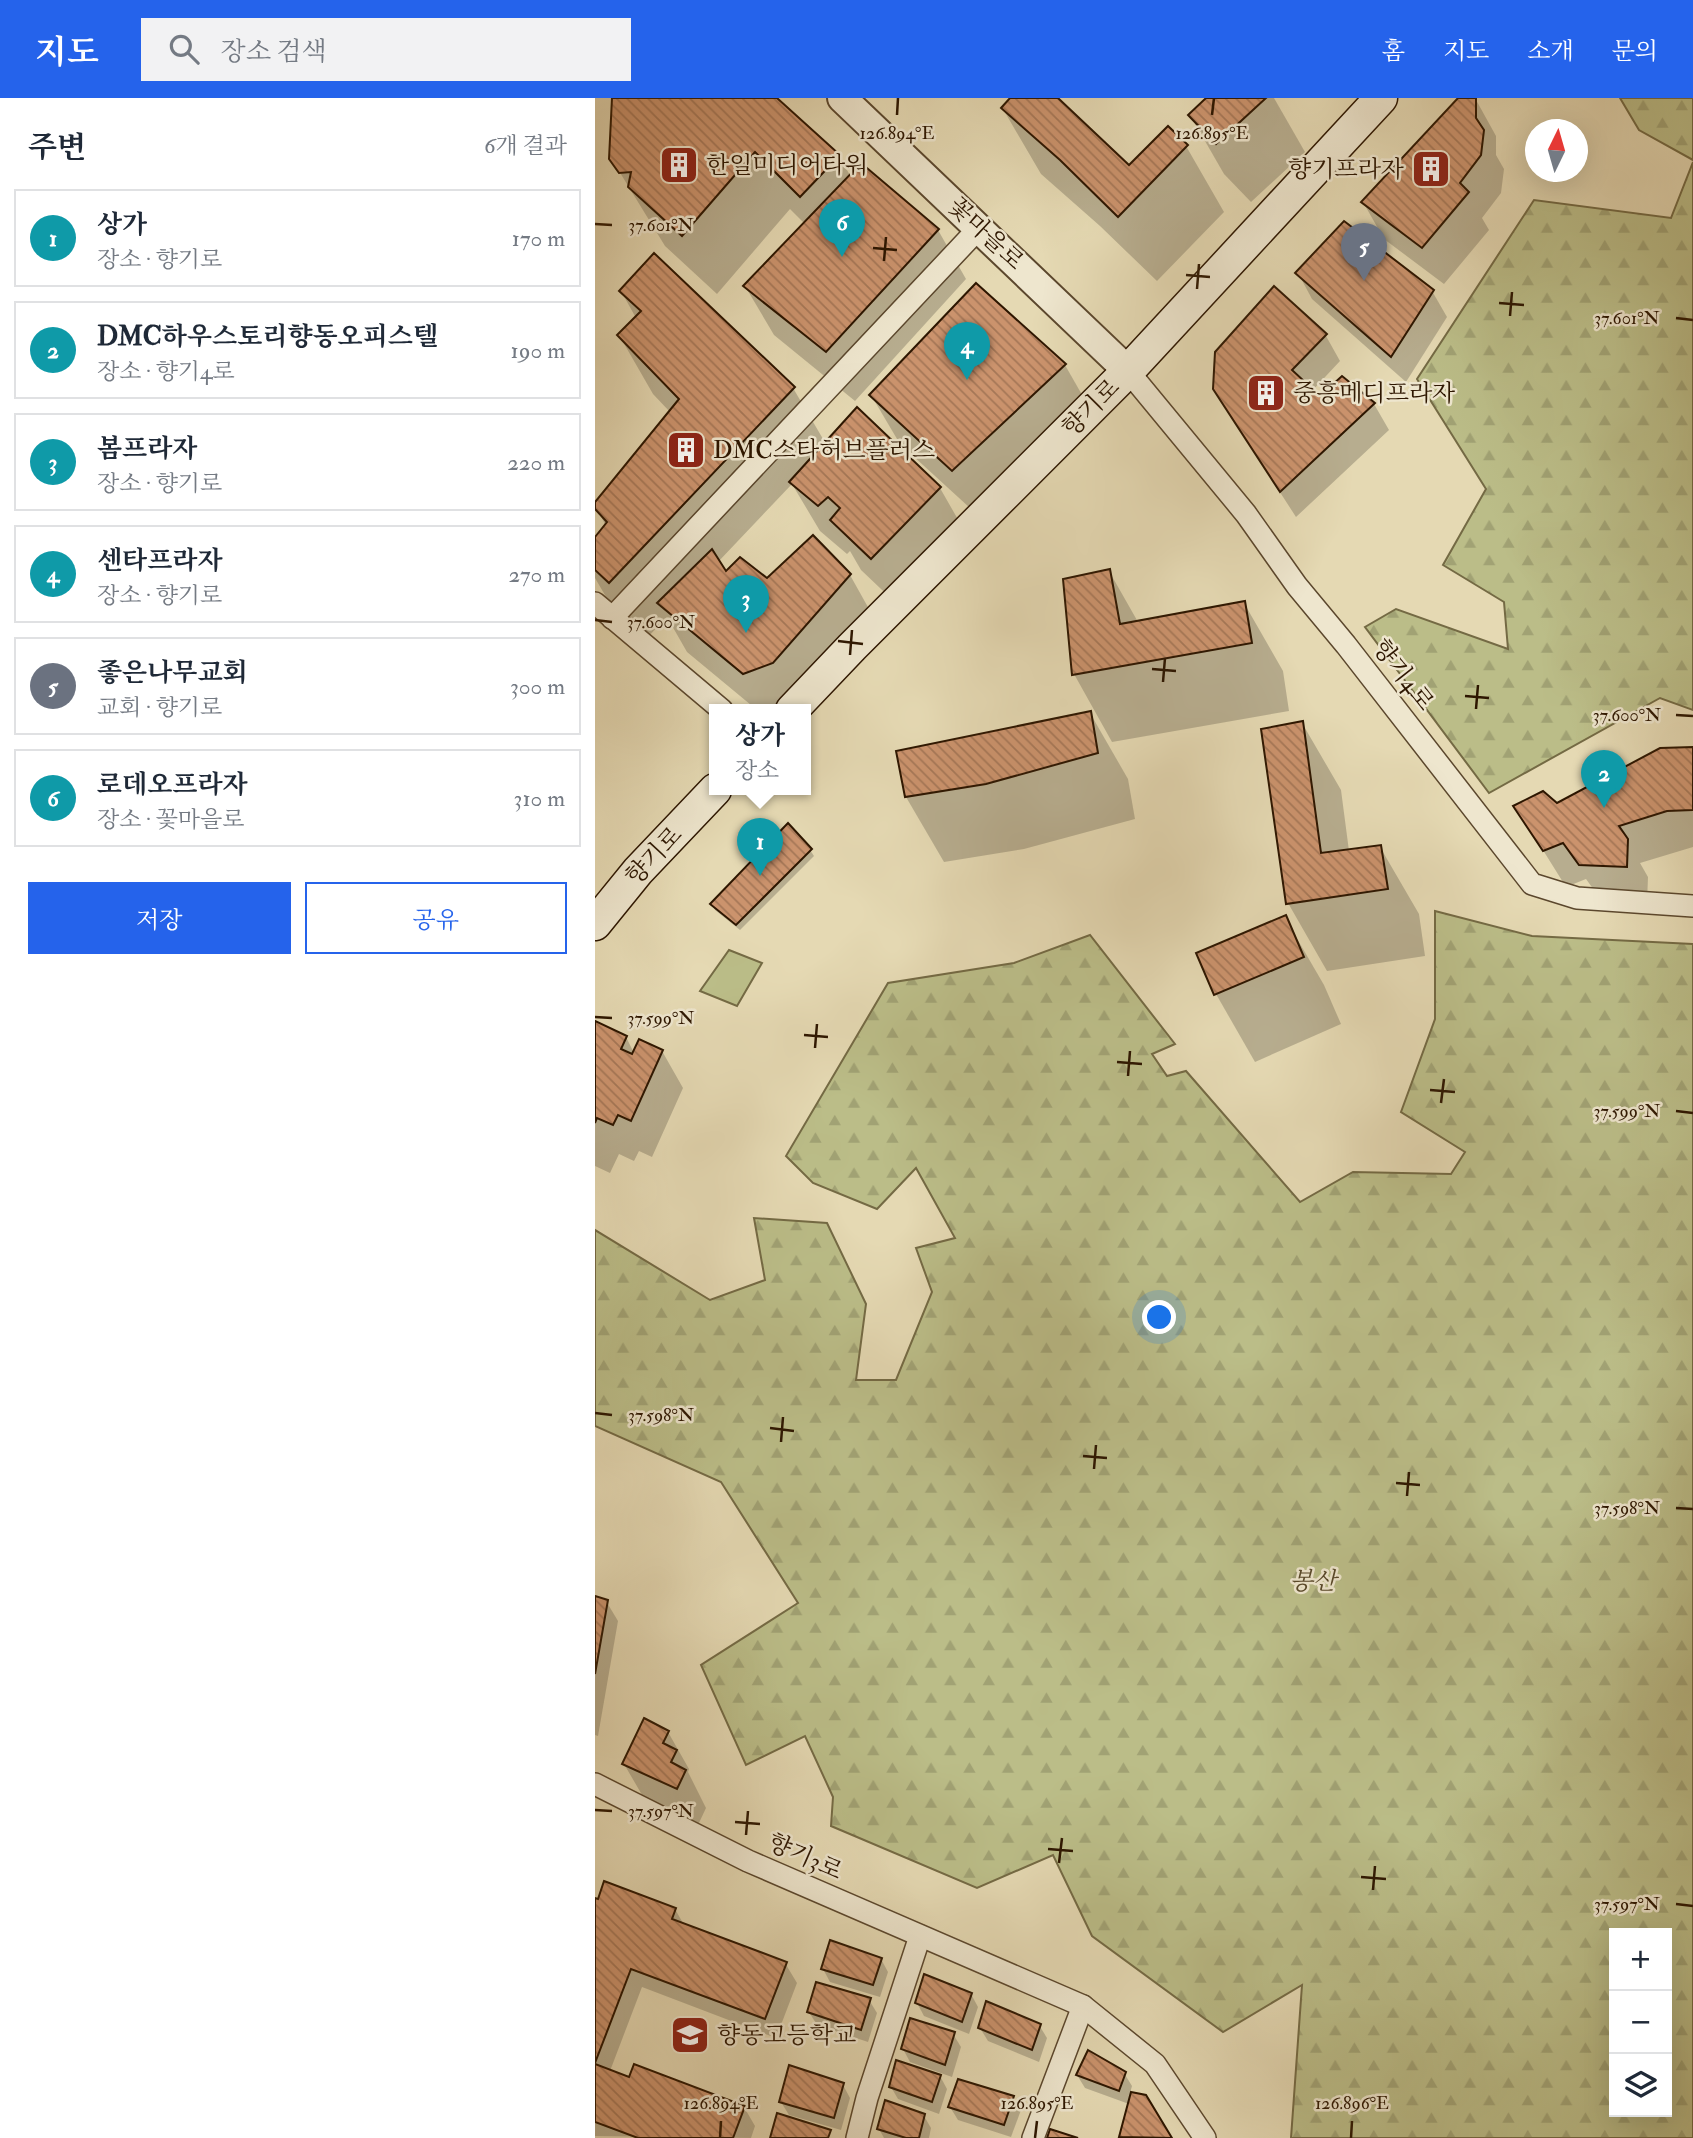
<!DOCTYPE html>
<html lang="ko">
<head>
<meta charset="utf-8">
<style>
  :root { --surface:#fff; --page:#f2f2f3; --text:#1f2937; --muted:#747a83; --line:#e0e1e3; --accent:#2563eb }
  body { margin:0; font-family:"IM FELL Double Pica","Noto Serif KR",serif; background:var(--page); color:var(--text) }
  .controls { position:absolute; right:21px; bottom:21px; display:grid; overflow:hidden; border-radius:0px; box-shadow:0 7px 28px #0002 }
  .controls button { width:63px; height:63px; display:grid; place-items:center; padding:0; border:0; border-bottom:2px solid var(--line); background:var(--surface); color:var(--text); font:35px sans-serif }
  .compass { position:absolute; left:930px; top:21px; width:63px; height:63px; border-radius:50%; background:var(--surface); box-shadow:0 7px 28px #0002; rotate:5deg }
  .you { position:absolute; left:565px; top:1220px; width:24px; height:24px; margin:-18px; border:5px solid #fff; border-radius:50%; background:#1a73e8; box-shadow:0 0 0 10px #1a73e833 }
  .badge { display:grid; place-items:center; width:46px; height:46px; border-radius:50%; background:var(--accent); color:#fff; font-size:23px; font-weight:700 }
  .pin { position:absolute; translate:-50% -58px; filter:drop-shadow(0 2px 4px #0008) }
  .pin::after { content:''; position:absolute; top:37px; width:24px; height:21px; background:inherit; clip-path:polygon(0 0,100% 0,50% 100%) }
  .popup { position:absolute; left:114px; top:606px; width:102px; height:91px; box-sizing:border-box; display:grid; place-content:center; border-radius:0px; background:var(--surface); filter:drop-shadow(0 2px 5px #0005); font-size:23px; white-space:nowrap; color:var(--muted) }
  .popup b { font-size:26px; color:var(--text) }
  .popup::after { content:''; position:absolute; left:50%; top:100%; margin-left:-14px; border:14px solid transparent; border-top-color:var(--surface) }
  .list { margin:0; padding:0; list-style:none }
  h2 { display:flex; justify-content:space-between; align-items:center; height:91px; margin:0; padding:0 28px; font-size:30px }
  h2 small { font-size:23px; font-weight:400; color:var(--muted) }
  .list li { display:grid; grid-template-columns:46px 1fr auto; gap:21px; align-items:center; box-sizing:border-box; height:98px; margin:0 14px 14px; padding:0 14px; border:2px solid var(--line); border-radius:0px }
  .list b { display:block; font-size:26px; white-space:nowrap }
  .list p { margin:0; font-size:23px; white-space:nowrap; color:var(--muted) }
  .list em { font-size:23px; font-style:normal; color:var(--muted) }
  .actions { display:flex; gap:14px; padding:21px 28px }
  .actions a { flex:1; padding:16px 0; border:2px solid var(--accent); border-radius:0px; text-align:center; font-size:24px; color:var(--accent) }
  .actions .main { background:var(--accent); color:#fff }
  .icon { flex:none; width:38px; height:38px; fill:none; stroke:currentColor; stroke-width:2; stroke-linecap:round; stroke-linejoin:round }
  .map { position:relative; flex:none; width:1098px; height:2040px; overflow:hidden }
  header { display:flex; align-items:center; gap:42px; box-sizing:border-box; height:98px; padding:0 35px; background:var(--accent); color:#fff }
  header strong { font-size:33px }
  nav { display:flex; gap:38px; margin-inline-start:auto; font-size:24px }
  .search { width:490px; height:63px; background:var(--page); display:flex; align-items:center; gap:18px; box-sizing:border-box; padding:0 24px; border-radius:0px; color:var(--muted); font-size:26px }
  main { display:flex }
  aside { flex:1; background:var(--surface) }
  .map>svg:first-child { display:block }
  .forest { fill:url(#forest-firs); stroke:#746a44; stroke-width:2; fill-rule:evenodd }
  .park { fill:#bbbd88; stroke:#746a44; stroke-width:2 }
  .shadow { fill:#0003 }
  .building { fill:url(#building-back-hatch); stroke:#2d1600; stroke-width:2 }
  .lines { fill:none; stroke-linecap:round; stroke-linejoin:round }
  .minor-casing { stroke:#5b472d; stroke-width:24 }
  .tertiary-casing { stroke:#5b472d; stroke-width:32 }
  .secondary-casing { stroke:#2d1600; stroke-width:35 }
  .minor { stroke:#eee6ce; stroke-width:21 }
  .tertiary { stroke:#eee6ce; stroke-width:28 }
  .secondary { stroke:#eee6ce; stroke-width:32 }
  .ticks { fill:none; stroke:#2d1600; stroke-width:2.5 }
  .labels { text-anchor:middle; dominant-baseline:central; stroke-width:5; stroke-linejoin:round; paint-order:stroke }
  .poi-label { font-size:24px; fill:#2d1600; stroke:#eee6ce; text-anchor:start }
  .street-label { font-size:24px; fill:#2d1600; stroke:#eee6ce }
  .park-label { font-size:24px; font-style:italic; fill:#584829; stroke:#eee6ce }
  .ticks-label { font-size:18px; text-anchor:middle; fill:#2d1600; stroke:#eee6ce; stroke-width:5; stroke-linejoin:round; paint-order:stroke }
</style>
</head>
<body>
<header>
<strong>지도</strong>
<div class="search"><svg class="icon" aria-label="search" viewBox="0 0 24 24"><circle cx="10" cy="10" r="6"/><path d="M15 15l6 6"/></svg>장소 검색</div>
<nav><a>홈</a><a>지도</a><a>소개</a><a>문의</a></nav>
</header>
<main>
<aside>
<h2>주변<small>6개 결과</small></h2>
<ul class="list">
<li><span class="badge" style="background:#0f9aa8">1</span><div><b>상가</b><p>장소 · 향기로</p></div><em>170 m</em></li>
<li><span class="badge" style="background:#0f9aa8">2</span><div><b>DMC하우스토리향동오피스텔</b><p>장소 · 향기4로</p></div><em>190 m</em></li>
<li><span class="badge" style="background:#0f9aa8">3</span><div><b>봄프라자</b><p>장소 · 향기로</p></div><em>220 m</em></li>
<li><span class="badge" style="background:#0f9aa8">4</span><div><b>센타프라자</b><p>장소 · 향기로</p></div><em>270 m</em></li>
<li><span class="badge" style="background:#6b7280">5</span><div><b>좋은나무교회</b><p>교회 · 향기로</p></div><em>300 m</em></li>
<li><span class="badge" style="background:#0f9aa8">6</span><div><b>로데오프라자</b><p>장소 · 꽃마을로</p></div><em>310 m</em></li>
</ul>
<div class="actions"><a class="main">저장</a><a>공유</a></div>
</aside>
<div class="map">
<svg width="1098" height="2040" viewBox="0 0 1098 2040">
  <defs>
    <pattern id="forest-firs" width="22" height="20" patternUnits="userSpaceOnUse" patternTransform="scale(1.75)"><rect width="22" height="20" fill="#bbbd88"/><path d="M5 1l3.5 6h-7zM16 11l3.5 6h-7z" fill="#a1a274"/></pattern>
    <pattern id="building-back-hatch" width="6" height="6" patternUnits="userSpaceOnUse" patternTransform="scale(1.75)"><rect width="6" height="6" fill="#cb936d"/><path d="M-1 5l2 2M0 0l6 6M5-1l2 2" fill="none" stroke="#a57757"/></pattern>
  </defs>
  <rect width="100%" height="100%" fill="#e5d9b3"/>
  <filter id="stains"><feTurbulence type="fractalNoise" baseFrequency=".00286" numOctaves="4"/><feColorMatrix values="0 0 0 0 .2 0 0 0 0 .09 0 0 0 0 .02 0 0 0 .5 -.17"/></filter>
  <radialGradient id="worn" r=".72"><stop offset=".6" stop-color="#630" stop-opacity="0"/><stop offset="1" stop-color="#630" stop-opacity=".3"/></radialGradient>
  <g class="forest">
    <path d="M1025 0H1098V62L1044 32Z"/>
    <path d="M1098 64V612L1065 600 894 695 770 529 801 511 913 551 909 504 848 467 891 391 822 281 939 102 1076 120Z"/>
    <path d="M840 813 937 838 1098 846V2040H696L707 1887 628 1934 497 1838 458 1757 382 1790 236 1728 238 1699 210 1638 151 1667 106 1567 203 1505 126 1384 0 1328V1132L115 1202 170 1182 159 1120 232 1125 271 1206 261 1282H301L337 1194 321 1150 360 1140 321 1070 282 1111 218 1085 191 1058 293 885 419 865 495 837 580 946 557 956 572 978 591 973 705 1104 758 1074 856 1076 870 1054 806 1014 840 921ZM1072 1835V2014H1019V1835Z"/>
  </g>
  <path class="park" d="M134 852 167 865 142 908 105 893Z"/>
  <g class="shadow">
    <path d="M19 0H179L244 58 256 79 343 132 371 181 260 303 179 237 150 188 210 126 195 111 122 196 70 148 16 60Z"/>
    <path d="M418 0H461L534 69 591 48 629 114 562 183 505 128 446 76 408 11Z"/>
    <path d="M614 0H679L710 54 656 104 629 76 595 17Z"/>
    <path d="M866 0H880L901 38V57L909 71 906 95 887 120 894 132 849 186 789 141 768 104Z"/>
    <path d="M703 175 837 193 852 219 811 284 717 201Z"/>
    <path d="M26 193 198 290 231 346 345 390 373 439 305 509 266 472 255 453 252 456 225 433 197 386 123 464 131 475 172 483 218 439 255 477 283 527 208 612H162L92 554 72 519 49 543 21 516 0 480V441L11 428 0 407 75 314 58 296 24 237 41 220Z"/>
    <path d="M731 238 745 263 717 293 725 300 747 280 779 306 794 332 701 419 635 317Z"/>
    <path d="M470 267 498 316 387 421 305 346 276 297Z"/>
    <path d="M514 473 543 524 649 505 688 573 694 613 517 644 479 576Z"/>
    <path d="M495 615 533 681 540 721 429 751 349 764 311 699 303 655Z"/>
    <path d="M707 625 746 692 754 753 785 749 824 816 830 858 732 873 693 805Z"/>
    <path d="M1098 651V749L1045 765 1053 779 1052 805 1007 803 991 781 971 789 921 709 962 707Z"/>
    <path d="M215 752 219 758 145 832 120 812 117 806Z"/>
    <path d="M690 820 729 887 746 926 660 964 621 896 604 856Z"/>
    <path d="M0 925 31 939 39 955 67 953 88 990 57 1059 44 1053 39 1063 24 1056 15 1075 0 1068Z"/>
    <path d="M0 1500 11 1503 23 1523 3 1638 0 1637Z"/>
    <path d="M73 1634 94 1671 93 1674 111 1710 103 1727 50 1702 29 1666Z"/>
    <path d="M0 1802 80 1811 89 1827 190 1865 202 1885 181 1940 47 1889 15 1973 35 1981 149 2009 160 2028 156 2040 0 2038Z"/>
    <path d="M286 1861 293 1874 285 1899 235 1884 228 1871Z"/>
    <path d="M376 1896 383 1909 374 1936 329 1918 322 1905Z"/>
    <path d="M274 1902 282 1915 273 1944 222 1927 214 1914Z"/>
    <path d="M444 1927 452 1940 444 1964 393 1943 385 1930Z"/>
    <path d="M358 1936 366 1949 357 1979 315 1964 308 1951Z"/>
    <path d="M529 1975 537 1988 535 1995 550 1999 576 2040H527L534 2006 490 1990 482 1977Z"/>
    <path d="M345 1978 352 1991 344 2016 303 2001 296 1989Z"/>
    <path d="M248 1987 255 2000 246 2032 194 2017 186 2004Z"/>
    <path d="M418 2000 426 2012 416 2039 363 2022 355 2009Z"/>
    <path d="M329 2018 336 2030 334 2040H289L284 2031Z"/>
  </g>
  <g class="building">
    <path d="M17 0H182L245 57 205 99 160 54 87 138 33 89 36 74 24 75 14 61Z"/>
    <path d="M415 0H463L534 67 573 28 593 47 523 119 465 62 406 10Z"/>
    <path d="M611 0H671L621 46 593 17Z"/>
    <path d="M863 0H881V20L889 32 886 57 865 85 874 94 827 150 766 104Z"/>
    <path d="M266 65 344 131 231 254 148 188Z"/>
    <path d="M749 123 839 192 796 259 700 175Z"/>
    <path d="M59 155 200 289 14 485 0 472V439L12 424 0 411V404L84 301 22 237 46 213 24 193Z"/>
    <path d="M381 185 471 266 357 373 274 297Z"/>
    <path d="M679 188 732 236 697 272 725 298 747 278 780 305 685 394 618 291 620 254Z"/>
    <path d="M262 309 346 389 276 461 235 422 245 410 233 399 223 408 194 384Z"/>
    <path d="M218 437 256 476 178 565 148 576 62 505 117 451 131 473 145 459 172 480Z"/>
    <path d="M515 471 525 526 650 503 657 545 477 577 468 481Z"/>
    <path d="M496 613 503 655 391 686 310 699 301 653Z"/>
    <path d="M708 623 726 755 786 747 793 791 691 806 666 631Z"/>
    <path d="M1098 649V712L1072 713 1024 728 1033 741 1032 769 984 767 968 745 948 753 918 708 948 693 962 705 1065 650Z"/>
    <path d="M193 725 217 751 141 827 115 806Z"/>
    <path d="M691 817 709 859 619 897 601 855Z"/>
    <path d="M0 923 32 938 26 951 37 956 44 941 68 952 36 1023 23 1017 18 1027 2 1020 0 1025Z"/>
    <path d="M0 1498 13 1502 0 1576Z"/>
    <path d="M49 1620 74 1633 68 1645 82 1652 76 1664 91 1672 82 1691 27 1666Z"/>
    <path d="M9 1783 81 1810 77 1821 192 1864 170 1921 36 1871 0 1965V1800L3 1801Z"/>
    <path d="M235 1842 287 1860 278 1887 226 1871Z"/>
    <path d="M329 1876 377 1895 367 1924 320 1905Z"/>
    <path d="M221 1884 276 1900 266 1932 212 1914Z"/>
    <path d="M391 1903 446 1926 437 1952 383 1930Z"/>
    <path d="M315 1920 360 1934 350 1967 306 1951Z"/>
    <path d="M493 1952 531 1974 524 1993 481 1977Z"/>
    <path d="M301 1962 346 1977 337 2004 294 1989Z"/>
    <path d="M0 1966 34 1979 39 1966 150 2008 138 2040H43L0 2024Z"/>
    <path d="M194 1967 249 1985 239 2020 184 2004Z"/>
    <path d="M363 1981 419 1998 409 2027 353 2009Z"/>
    <path d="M536 1994 551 1997 577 2040 524 2039Z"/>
    <path d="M290 2002 330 2016 324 2040H311L282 2031Z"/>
    <path d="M182 2015 236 2032 233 2040H175Z"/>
    <path d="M455 2031 483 2040H452Z"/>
  </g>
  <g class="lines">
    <defs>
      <g id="minor">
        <path d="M533 273 651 416 702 488 751 547 937 786 982 800 1098 808"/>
        <path d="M0 505 127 612"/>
        <path d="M17 520 384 130"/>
        <path d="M0 1686 153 1763 488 1908 560 1966 610 2040"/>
        <path d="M262 2040 272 2000 325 1838"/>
        <path d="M438 2040 488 1908"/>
      </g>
      <path id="tertiary" d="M247 0 533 273"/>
      <g id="secondary">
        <path d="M197 612 257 549 533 273 786 0"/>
        <path d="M0 826 43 773 120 692"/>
      </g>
    </defs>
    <use href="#minor" class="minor-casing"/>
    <use href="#tertiary" class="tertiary-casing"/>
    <use href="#secondary" class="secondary-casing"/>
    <use href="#minor" class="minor"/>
    <use href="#tertiary" class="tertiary"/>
    <use href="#secondary" class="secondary"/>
  </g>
  <path class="ticks" d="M302 17 303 0M617 17 619 0M0 126 17 127M278 150 302 152M289 163 291 139M591 177 615 179M602 191 604 166M904 205 929 207M915 218 917 194M1081 220 1098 222M0 522 17 524M243 543 268 546M255 557 257 532M557 571 581 573M568 584 570 560M870 598 894 600M881 611 883 587M1081 617 1098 618M0 919 17 920M209 937 233 939M220 950 222 926M522 964 547 966M533 978 535 953M835 992 860 994M846 1005 849 981M1081 1013 1098 1015M0 1315 17 1317M175 1330 199 1333M186 1344 188 1319M488 1358 512 1360M499 1371 501 1347M801 1385 825 1387M812 1398 814 1374M1081 1410 1098 1411M0 1712 17 1713M140 1724 165 1726M151 1737 153 1713M453 1751 478 1753M464 1765 467 1740M766 1779 791 1781M778 1792 780 1768M1081 1806 1098 1808M125 2040 126 2023M440 2040 442 2023M756 2040 757 2023"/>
  <defs>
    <symbol id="building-square" viewBox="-11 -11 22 22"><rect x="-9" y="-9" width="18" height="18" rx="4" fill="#8f2418" stroke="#eee6ce"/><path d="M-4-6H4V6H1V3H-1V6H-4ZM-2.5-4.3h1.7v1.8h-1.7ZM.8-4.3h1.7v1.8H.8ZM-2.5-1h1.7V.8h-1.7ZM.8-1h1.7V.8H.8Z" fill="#fff"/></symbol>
    <symbol id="school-square" viewBox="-11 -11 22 22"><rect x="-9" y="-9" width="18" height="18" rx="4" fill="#8f2418" stroke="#eee6ce"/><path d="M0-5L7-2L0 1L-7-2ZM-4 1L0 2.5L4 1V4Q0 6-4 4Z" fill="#fff"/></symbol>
  </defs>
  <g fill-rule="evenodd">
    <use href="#building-square" x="62" y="45" width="44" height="44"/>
    <use href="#building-square" x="814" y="49" width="44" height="44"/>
    <use href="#building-square" x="649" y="273" width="44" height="44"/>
    <use href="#building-square" x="69" y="330" width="44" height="44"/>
    <use href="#school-square" x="73" y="1915" width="44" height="44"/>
  </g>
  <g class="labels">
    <g class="poi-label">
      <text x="111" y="67">한일미디어타워</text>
      <text x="809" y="71" text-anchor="end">향기프라자</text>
      <text x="698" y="295">중흥메디프라자</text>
      <text x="118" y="352">DMC스타허브플러스</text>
      <text x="122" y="1937">향동고등학교</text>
    </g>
    <g class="street-label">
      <text transform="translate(391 136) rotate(43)">꽃마을로</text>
      <text transform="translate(496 310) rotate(-45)">향기로</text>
      <text transform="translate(808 577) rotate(52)">향기4로</text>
      <text transform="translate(59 758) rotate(-47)">향기로</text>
      <text transform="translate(210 1759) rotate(24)">향기3로</text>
    </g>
    <g class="park-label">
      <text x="718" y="1483">봉산</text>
    </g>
  </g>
  <g class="ticks-label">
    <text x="302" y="41">126.894°E</text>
    <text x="617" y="41">126.895°E</text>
    <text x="66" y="133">37.601°N</text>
    <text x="1032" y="226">37.601°N</text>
    <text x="66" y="530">37.600°N</text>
    <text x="1032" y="623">37.600°N</text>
    <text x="66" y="926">37.599°N</text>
    <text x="1032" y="1019">37.599°N</text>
    <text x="66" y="1323">37.598°N</text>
    <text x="1032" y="1416">37.598°N</text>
    <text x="66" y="1719">37.597°N</text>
    <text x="1032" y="1812">37.597°N</text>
    <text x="126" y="2011">126.894°E</text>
    <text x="442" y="2011">126.895°E</text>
    <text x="757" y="2011">126.896°E</text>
  </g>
  <rect width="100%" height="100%" filter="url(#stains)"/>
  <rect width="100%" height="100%" fill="url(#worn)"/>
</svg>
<div class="controls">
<button>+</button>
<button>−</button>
<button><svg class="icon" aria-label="layers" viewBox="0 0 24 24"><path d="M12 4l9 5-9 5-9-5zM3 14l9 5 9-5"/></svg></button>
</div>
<svg class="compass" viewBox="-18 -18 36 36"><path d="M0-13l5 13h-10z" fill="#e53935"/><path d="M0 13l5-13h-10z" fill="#747a83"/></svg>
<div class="you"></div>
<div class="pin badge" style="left:165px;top:778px;background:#0f9aa8">1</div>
<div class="popup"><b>상가</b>장소</div>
<div class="pin badge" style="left:1009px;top:710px;background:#0f9aa8">2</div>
<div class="pin badge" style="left:151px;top:535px;background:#0f9aa8">3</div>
<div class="pin badge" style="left:372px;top:282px;background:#0f9aa8">4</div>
<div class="pin badge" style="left:769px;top:183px;background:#6b7280">5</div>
<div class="pin badge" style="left:247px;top:159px;background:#0f9aa8">6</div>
</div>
</main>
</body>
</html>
